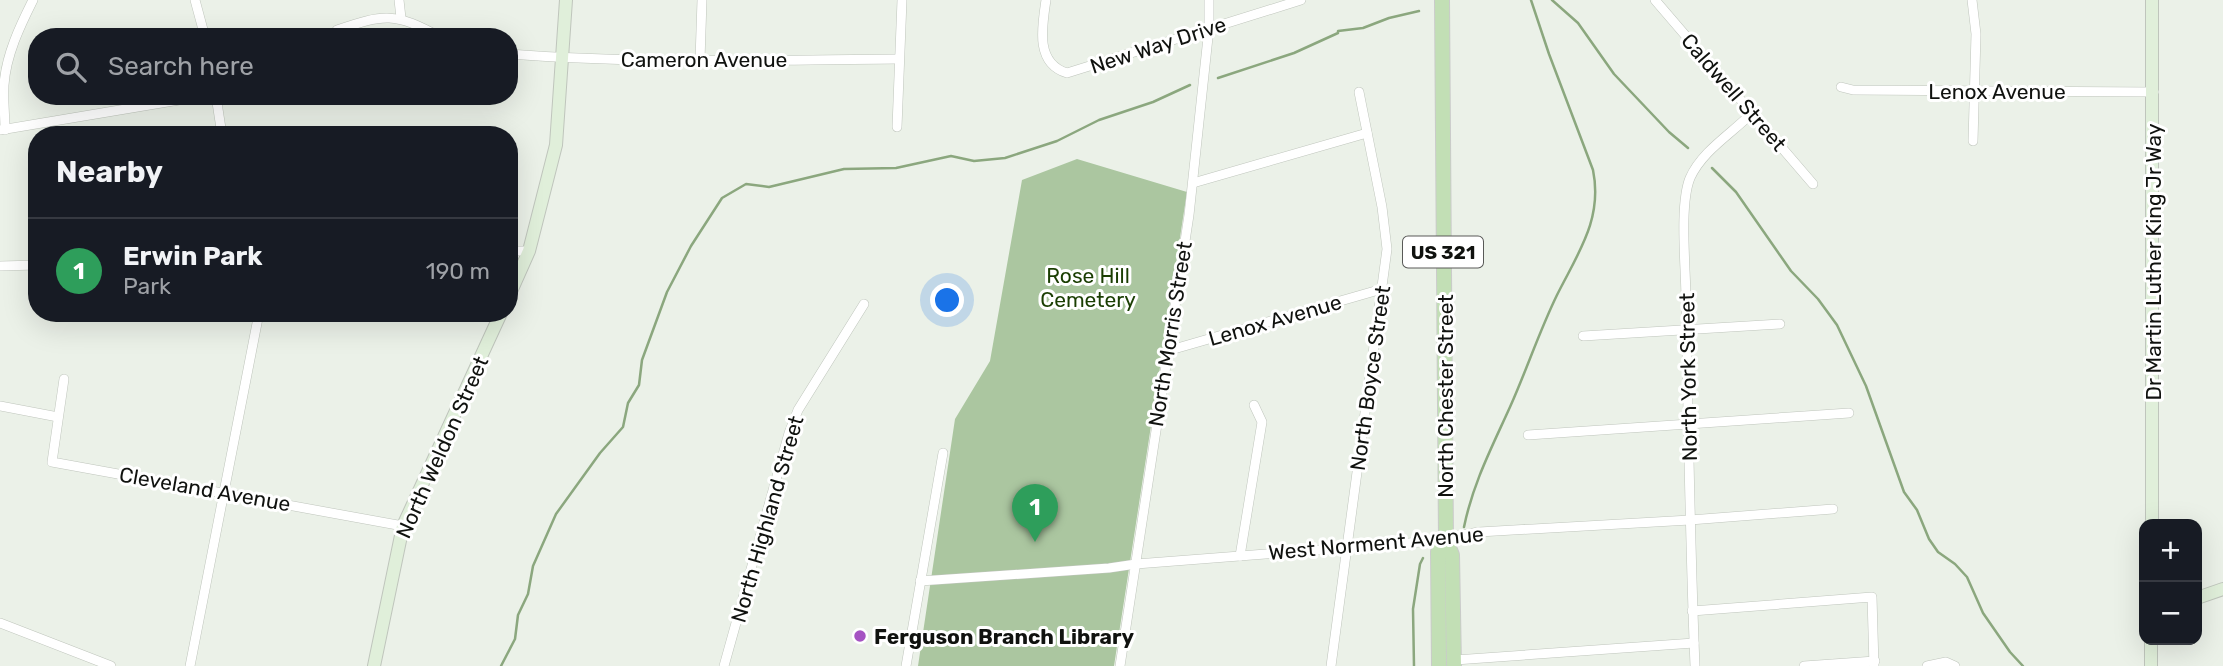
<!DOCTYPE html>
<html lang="en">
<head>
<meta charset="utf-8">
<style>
  :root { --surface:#171b24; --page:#20242c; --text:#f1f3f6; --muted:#9ea1a6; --line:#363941; --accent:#0b8043 }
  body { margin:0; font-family:Rubik,sans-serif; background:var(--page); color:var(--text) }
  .controls { position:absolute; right:21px; bottom:21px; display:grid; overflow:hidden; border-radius:14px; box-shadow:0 7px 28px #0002 }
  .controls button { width:63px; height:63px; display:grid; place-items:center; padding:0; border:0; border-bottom:2px solid var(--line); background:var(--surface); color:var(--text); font:35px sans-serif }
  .you { position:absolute; left:948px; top:301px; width:24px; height:24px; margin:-18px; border:5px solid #fff; border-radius:50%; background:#1a73e8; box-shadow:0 0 0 10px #1a73e833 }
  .badge { display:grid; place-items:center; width:46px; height:46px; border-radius:50%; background:var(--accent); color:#fff; font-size:23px; font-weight:700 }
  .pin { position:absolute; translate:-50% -58px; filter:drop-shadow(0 2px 4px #0008) }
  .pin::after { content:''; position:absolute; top:37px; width:24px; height:21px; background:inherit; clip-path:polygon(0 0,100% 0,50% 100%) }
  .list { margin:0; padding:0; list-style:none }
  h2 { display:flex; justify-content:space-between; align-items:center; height:91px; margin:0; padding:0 28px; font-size:30px }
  h2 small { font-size:23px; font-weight:400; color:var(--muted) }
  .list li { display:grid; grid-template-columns:46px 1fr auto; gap:21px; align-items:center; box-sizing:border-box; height:105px; padding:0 28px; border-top:2px solid var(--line) }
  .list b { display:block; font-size:26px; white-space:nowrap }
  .list p { margin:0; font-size:23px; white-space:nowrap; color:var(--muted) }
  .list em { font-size:23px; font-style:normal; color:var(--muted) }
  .icon { flex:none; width:38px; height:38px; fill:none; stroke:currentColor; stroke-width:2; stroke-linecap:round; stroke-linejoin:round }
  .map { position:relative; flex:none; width:2223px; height:666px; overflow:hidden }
  .search { position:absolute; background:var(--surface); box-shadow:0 7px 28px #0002; left:28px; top:28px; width:490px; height:77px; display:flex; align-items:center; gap:18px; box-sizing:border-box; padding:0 24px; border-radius:28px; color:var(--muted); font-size:26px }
  .panel { position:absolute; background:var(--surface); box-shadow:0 7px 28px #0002; left:28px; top:126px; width:490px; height:196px; border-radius:28px }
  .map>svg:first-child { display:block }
  .green { fill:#abc6a0 }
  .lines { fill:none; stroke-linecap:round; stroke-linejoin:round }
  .stream { stroke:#8ba77e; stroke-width:2.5 }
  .street-casing { stroke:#bfc5bc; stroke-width:10 }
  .secondary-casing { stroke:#bfc5bc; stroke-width:14 }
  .primary-casing { stroke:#cacbca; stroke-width:16 }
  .street { stroke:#fff; stroke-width:9 }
  .secondary { stroke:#e0efda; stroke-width:12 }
  .primary { stroke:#c2dfb5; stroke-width:14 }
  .poi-dot { fill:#a553c2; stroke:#fff; stroke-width:2.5 }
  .labels { text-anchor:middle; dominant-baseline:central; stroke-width:6; stroke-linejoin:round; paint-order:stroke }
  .shield { fill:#fff; stroke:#585957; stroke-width:2 }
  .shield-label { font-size:19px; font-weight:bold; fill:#10120f }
  .street-label { font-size:21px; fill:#10120f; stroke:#fff }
  .park-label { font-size:21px; fill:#1a3e02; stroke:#fff }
  .poi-label { font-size:21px; font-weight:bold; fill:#10120f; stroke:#fff; text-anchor:start }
</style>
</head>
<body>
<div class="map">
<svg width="2223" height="666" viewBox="0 0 2223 666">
  <rect width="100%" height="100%" fill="#ebf1e8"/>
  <path class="green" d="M1077 159 1187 192 1114 666H918L955 419 990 361 1022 180Z"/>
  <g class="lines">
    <g class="stream">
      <path d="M1552 0 1578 23 1614 74 1669 132 1688 148"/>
      <path d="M1218 78 1294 53 1338 33V31L1363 28 1389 18 1419 11"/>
      <path d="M1712 168 1736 192 1791 271 1818 299 1837 325 1866 386 1904 492 1917 510 1929 539 1938 552 1955 564 1967 577 1983 613 2010 652 2023 666"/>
      <path d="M1464 527C1473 483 1492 447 1510 407 1527 369 1539 332 1557 295 1578 253 1603 219 1593 170L1549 54 1531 0"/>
      <path d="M501 666 515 639 518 615 528 594 533 566 556 514 600 453 623 427 628 403 639 385 642 360 667 292 691 246 722 198 746 184 769 187 844 169 896 168 951 156 974 161 1005 158 1057 141 1099 120 1153 102 1190 85"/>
      <path d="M1414 666 1413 609 1420 564 1423 558"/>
    </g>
    <defs>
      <g id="street">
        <path d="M195 0 205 37"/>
        <path d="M399 0 401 18"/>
        <path d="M1046 0C1042 27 1035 63 1067 73L1301 0"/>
        <path d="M1655 0 1813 184"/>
        <path d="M1972 0 1976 34 1973 141"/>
        <path d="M337 30C384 14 395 12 440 37"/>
        <path d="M509 54C639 64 769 60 899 59"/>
        <path d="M700 60 702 0"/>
        <path d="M1841 87 1853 90 2154 92"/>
        <path d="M216 96 222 135"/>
        <path d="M897 127 902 0"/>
        <path d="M0 130 203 96"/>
        <path d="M5 130C5 115 3 100 4 85 6 55 20 26 33 0"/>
        <path d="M1193 183 1367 133"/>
        <path d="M509 251H529"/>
        <path d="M0 266 37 265"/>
        <path d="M1583 336 1780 324"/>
        <path d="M1167 351 1382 289"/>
        <path d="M64 379 52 462 403 526"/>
        <path d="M0 406 58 417"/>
        <path d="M1528 435 1849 413"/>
        <path d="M1240 556 1262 422 1254 405"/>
        <path d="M920 581 1109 568 1136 564 1421 542 1479 532 1690 520 1833 509"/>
        <path d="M1692 611 1872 597 1874 666"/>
        <path d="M0 623 111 666"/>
        <path d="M1455 660 1694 643"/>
        <path d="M190 666 259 313"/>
        <path d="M724 666 789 433 798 410 864 304"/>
        <path d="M906 666 943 453"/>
        <path d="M1120 666 1189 215 1209 28V0"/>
        <path d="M1331 666 1387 249 1382 207 1359 92"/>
        <path d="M1695 666C1690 544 1688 422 1686 300 1686 269 1679 205 1690 178 1702 151 1731 134 1752 113"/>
        <path d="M1804 666 1875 661"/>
        <path d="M1927 666 1946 662 1955 666"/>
      </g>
      <g id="secondary">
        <path d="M509 296 529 251 556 145 566 0"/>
        <path d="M2152 524V0"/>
        <path d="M2197 598 2223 589"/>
        <path d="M374 666 403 526 501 313"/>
        <path d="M2151 666V640"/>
      </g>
      <g id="primary">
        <path d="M1442 0 1446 540 1452 555 1454 666"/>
        <path d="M1439 666 1438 552 1446 540"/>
      </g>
    </defs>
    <use href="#street" class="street-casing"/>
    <use href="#secondary" class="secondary-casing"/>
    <use href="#primary" class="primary-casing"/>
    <use href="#street" class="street"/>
    <use href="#secondary" class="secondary"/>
    <use href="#primary" class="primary"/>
  </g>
  <circle class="poi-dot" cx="860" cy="636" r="7"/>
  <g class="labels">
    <rect class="shield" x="1403" y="236.5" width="80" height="31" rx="5"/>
    <g class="shield-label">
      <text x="1443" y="252">US 321</text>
    </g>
    <g class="street-label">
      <text transform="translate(1158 45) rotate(-18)">New Way Drive</text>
      <text x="704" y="59">Cameron Avenue</text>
      <text x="1997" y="91">Lenox Avenue</text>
      <text transform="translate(1734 92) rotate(49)">Caldwell Street</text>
      <text transform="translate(2153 262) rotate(-90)">Dr Martin Luther King Jr Way</text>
      <text transform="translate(1275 320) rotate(-16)">Lenox Avenue</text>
      <text transform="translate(1170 334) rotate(-81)">North Morris Street</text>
      <text transform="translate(1688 377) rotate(-91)">North York Street</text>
      <text transform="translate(1370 378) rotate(-82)">North Boyce Street</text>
      <text transform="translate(1445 396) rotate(-90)">North Chester Street</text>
      <text transform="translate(442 447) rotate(-66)">North Weldon Street</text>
      <text transform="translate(205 489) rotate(10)">Cleveland Avenue</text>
      <text transform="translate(767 519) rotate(-74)">North Highland Street</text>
      <text transform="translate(1376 543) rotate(-5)">West Norment Avenue</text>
    </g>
    <g class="park-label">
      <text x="1088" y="275">Rose Hill<tspan x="1088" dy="24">Cemetery</tspan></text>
    </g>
    <g class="poi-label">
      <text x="874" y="636">Ferguson Branch Library</text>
    </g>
  </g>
</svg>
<div class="controls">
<button>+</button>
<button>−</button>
</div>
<div class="you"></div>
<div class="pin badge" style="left:1035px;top:542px;background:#2e9e5b">1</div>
<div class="search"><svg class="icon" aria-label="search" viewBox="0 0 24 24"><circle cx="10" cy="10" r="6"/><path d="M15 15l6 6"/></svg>Search here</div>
<section class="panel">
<h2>Nearby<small></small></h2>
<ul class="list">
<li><span class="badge" style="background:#2e9e5b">1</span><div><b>Erwin Park</b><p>Park</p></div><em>190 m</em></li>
</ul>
</section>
</div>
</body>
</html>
